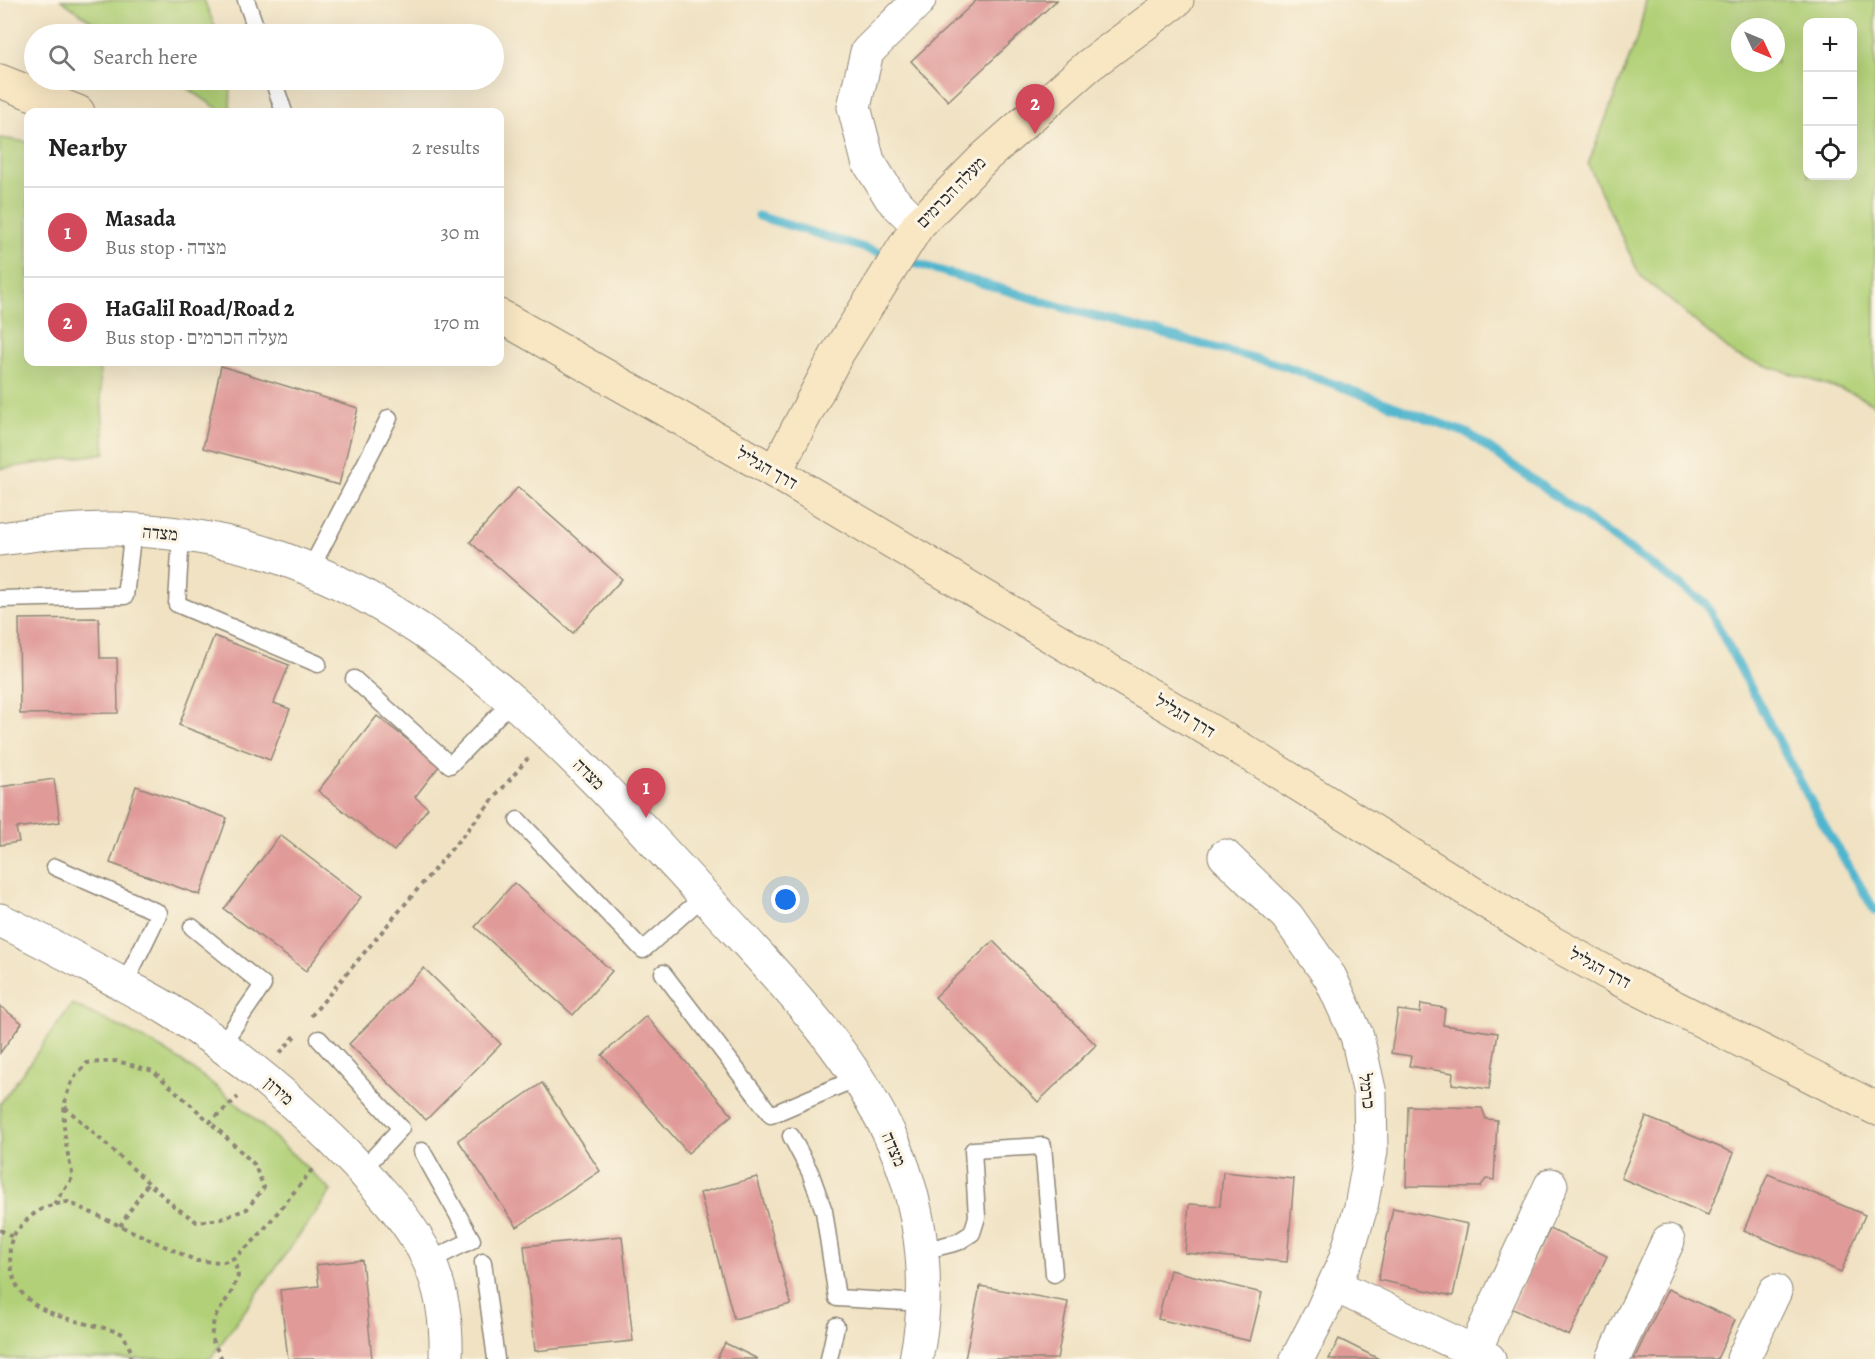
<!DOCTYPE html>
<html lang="en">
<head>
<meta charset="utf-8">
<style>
  :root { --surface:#fff; --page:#f2f2f2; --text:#222; --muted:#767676; --line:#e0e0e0; --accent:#d1495b }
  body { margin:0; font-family:Alegreya,"Frank Ruhl Libre",serif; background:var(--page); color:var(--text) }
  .controls { position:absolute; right:18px; top:18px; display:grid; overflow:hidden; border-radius:12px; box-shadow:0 6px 24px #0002 }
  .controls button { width:54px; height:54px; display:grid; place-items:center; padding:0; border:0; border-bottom:2px solid var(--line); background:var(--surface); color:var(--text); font:30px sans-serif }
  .compass { position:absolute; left:1731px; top:18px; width:54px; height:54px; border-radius:50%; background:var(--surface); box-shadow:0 6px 24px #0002; rotate:134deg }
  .you { position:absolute; left:786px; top:900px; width:21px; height:21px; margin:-15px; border:4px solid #fff; border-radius:50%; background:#1a73e8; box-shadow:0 0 0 9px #1a73e833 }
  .badge { display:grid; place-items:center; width:39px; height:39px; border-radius:50%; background:var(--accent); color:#fff; font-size:20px; font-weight:700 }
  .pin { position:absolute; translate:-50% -50px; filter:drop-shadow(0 2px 3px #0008) }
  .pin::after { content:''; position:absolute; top:32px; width:21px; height:18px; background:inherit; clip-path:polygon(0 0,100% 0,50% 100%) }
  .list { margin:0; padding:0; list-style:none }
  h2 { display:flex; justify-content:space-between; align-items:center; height:78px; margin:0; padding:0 24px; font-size:26px }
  h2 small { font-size:20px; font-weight:400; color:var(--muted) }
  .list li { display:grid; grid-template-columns:39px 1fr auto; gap:18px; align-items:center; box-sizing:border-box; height:90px; padding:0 24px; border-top:2px solid var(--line) }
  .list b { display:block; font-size:22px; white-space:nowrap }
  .list p { margin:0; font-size:20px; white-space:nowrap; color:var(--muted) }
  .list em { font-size:20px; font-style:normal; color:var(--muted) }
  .icon { flex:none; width:33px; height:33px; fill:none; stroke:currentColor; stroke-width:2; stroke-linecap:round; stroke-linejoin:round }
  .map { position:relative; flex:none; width:1875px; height:1359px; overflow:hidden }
  .search { position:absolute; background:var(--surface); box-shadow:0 6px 24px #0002; left:24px; top:24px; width:480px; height:66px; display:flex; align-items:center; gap:15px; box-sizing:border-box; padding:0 21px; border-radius:33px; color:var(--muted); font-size:22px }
  .panel { position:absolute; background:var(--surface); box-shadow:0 6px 24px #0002; left:24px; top:108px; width:480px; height:258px; border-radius:12px }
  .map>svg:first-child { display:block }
  .green { fill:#b1d077; stroke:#6e7e51; stroke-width:1.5; fill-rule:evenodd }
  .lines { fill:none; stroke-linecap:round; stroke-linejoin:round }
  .stream { stroke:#4fb5ce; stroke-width:9 }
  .building { fill:#e09a98 }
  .lane-casing { stroke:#8e8677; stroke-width:19 }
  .street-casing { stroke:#8e8677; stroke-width:35 }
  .secondary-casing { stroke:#8e8677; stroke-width:35 }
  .path { stroke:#8e8677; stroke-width:4; stroke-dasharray:4.5 4.5; stroke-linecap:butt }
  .lane { stroke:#fff; stroke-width:16 }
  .street { stroke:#fff; stroke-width:33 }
  .secondary { stroke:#f9e7c3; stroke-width:33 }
  .labels { text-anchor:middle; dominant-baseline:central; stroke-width:6; stroke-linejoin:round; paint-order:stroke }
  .street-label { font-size:18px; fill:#2b2b2b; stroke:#fcf5e5 }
</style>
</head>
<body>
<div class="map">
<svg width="1875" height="1359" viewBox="0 0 1875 1359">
  <rect width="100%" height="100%" fill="#fcf5e5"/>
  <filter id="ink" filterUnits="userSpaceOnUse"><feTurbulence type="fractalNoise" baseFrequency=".0167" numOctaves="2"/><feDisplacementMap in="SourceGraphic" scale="12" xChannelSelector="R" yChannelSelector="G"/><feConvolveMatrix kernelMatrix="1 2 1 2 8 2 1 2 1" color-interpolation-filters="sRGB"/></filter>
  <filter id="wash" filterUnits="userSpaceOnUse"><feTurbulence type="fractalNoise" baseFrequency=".008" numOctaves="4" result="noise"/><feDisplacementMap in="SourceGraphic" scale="24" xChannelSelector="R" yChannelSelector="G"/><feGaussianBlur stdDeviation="1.35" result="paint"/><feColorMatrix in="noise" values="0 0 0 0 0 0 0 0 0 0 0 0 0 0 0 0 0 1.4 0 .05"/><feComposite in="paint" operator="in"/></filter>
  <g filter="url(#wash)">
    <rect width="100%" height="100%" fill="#f0e2c3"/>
    <g class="green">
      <path d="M61 0H204L218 34H110Z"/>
      <path d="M1646 0H1875V405L1855 394 1736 356 1639 274 1588 164 1639 33ZM1852 22V176H1808V22ZM1740 27H1776V63H1740Z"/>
      <path d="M175 80H231L230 112H223Z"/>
      <path d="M0 138 28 142V362H99L105 453 0 469Z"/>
      <path d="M72 1004C102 1019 134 1032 162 1049 225 1087 279 1141 331 1191L210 1359H0V1104Z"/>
    </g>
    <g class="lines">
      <g class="stream">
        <path d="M758 216 891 256"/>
        <path d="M904 260 1075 311 1285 366 1469 434 1706 604 1817 813 1875 911"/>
      </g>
    </g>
    <g id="blocks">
      <g class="building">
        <path d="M977 0H1057L948 101 911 61Z"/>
        <path d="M221 366 358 408 339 485 203 448Z"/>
        <path d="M518 487 622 579 573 633 470 542Z"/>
        <path d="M99 618 100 658H117L118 713 20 714 19 619Z"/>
        <path d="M214 636 289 665 274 703 290 709 270 760 179 725Z"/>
        <path d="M377 716 440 765 415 797 428 808 394 851 318 791Z"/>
        <path d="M54 779 60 822 16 828 19 842 0 845V787Z"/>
        <path d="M136 786 227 818 200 895 110 863Z"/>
        <path d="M280 835 361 897 306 971 224 909Z"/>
        <path d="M514 883 612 971 573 1015 475 927Z"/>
        <path d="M993 941 1096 1045 1038 1102 935 997Z"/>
        <path d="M424 968 501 1044 426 1120 349 1044Z"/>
        <path d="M1421 1004 1445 1008 1443 1025 1498 1033 1489 1089 1452 1084 1453 1073 1409 1066 1411 1056 1391 1053 1398 1010 1420 1013Z"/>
        <path d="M0 1006 22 1023 0 1053Z"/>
        <path d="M646 1016 732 1115 688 1153 602 1055Z"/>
        <path d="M542 1083 600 1171 517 1227 458 1140Z"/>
        <path d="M1408 1106 1482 1108 1486 1119 1497 1120 1494 1180 1486 1179 1480 1187 1406 1186Z"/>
        <path d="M1646 1117 1734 1153 1708 1215 1621 1178Z"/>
        <path d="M1223 1172 1294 1179 1287 1262 1185 1253 1189 1204 1220 1206Z"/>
        <path d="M1768 1174 1865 1215 1841 1272 1744 1230Z"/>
        <path d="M757 1177 791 1304 734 1319 700 1193Z"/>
        <path d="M1393 1208 1468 1224 1453 1296 1378 1280Z"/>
        <path d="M1550 1229 1607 1256 1569 1336 1511 1308Z"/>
        <path d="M622 1236 633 1341 535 1351 524 1246Z"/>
        <path d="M362 1260 372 1359H288L280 1290 319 1286 316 1265Z"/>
        <path d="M1170 1270 1262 1293 1250 1341 1158 1319Z"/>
        <path d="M980 1286 1068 1302 1057 1359H965Z"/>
        <path d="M1668 1289 1735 1320 1717 1359H1634Z"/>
        <path d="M1339 1339 1379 1359H1329Z"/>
        <path d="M725 1343 758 1359H717Z"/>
      </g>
    </g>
  </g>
  <g filter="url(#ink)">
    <use href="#blocks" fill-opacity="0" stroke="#8e8677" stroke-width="1.5"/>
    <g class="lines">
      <defs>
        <g id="lane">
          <path d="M246 0 258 34"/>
          <path d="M273 80 284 112"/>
          <path d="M181 534 177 604 318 664"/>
          <path d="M310 570 389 418"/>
          <path d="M0 599 125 596 133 530"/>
          <path d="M354 679 450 765 512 701"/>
          <path d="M518 820 643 950 704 896"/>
          <path d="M55 867 159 913 124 985"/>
          <path d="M192 927 263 985 220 1047"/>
          <path d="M663 973 771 1115 857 1078"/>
          <path d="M319 1039 401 1128 362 1170"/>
          <path d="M791 1136 810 1172 824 1211 837 1298 924 1303"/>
          <path d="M422 1151 472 1240 429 1261"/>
          <path d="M923 1251 958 1242 972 1233 977 1217 973 1150 1043 1146 1054 1274"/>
          <path d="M483 1262 496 1359"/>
          <path d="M829 1359 836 1326"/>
        </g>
        <g id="street">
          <path d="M918 225 891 198 868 161 854 107 867 52 919 0"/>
          <path d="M0 539C37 534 79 528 116 529 171 531 226 539 278 557 457 619 592 774 717 910 783 982 853 1053 894 1144 923 1212 931 1287 916 1359"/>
          <path d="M1225 856 1287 916 1330 977 1357 1036 1370 1094 1371 1151 1361 1207 1345 1260 1322 1311 1297 1359"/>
          <path d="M0 920C40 939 78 960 117 981 134 991 152 999 169 1010 235 1051 302 1107 355 1163 383 1193 412 1224 429 1261 443 1292 447 1326 446 1359"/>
          <path d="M1334 1285 1489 1359"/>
          <path d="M1474 1352 1551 1185"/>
          <path d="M1613 1359 1668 1241"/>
          <path d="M1743 1359 1775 1291"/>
        </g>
        <g id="secondary">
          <path d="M0 81 78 112"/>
          <path d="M500 316 775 472 1261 761 1549 941 1615 977 1875 1108"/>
          <path d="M775 472 837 354 918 225 985 157 1088 66 1177 0"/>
        </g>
      </defs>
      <use href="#lane" class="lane-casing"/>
      <use href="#street" class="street-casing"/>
      <use href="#secondary" class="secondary-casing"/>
      <g class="path">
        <path d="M311 1016 528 758"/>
        <path d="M280 1053 295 1036"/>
        <path d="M65 1107 174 1206 197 1222 221 1219 247 1209 264 1187 254 1164 210 1122"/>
        <path d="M54 1204 73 1177C66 1148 57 1110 72 1082 75 1075 82 1069 87 1063L117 1061 153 1071 210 1122 238 1097"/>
        <path d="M120 1226 148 1183"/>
        <path d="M0 1230 13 1237"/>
        <path d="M130 1359 131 1351 123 1334C88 1320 34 1321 15 1282 13 1277 12 1270 11 1264 9 1255 9 1241 15 1233 32 1213 42 1205 68 1202L197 1261 224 1262 234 1258 257 1238 314 1167"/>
        <path d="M222 1359 211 1338 214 1319 232 1291 238 1276 234 1258"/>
      </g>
      <use href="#lane" class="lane"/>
      <use href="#street" class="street"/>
      <use href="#secondary" class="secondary"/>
    </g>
  </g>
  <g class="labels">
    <g class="street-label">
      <text transform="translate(951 192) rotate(-46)">מעלה הכרמים</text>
      <text transform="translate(767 468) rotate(30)">דרך הגליל</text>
      <text transform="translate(160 533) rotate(5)">מצדה</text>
      <text transform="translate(1185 716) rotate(31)">דרך הגליל</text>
      <text transform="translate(589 774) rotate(45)">מצדה</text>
      <text transform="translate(1600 968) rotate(28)">דרך הגליל</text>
      <text transform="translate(279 1091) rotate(41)">מירון</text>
      <text transform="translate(1367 1091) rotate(83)">כרמל</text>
      <text transform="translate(894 1149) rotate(67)">מצדה</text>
    </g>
  </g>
</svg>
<div class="controls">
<button>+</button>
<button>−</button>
<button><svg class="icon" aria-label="locate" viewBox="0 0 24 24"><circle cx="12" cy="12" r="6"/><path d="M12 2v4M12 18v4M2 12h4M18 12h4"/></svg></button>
</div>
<svg class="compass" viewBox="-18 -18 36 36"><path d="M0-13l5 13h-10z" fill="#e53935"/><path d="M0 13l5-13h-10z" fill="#767676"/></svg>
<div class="you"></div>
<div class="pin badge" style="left:646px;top:818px">1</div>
<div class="pin badge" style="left:1035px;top:134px">2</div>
<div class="search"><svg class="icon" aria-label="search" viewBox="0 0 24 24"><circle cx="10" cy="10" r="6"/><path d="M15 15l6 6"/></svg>Search here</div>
<section class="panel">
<h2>Nearby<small>2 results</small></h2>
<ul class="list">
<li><span class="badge">1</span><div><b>Masada</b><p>Bus stop · מצדה</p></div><em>30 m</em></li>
<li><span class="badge">2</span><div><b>HaGalil Road/Road 2</b><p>Bus stop · מעלה הכרמים</p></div><em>170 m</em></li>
</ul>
</section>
</div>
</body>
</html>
